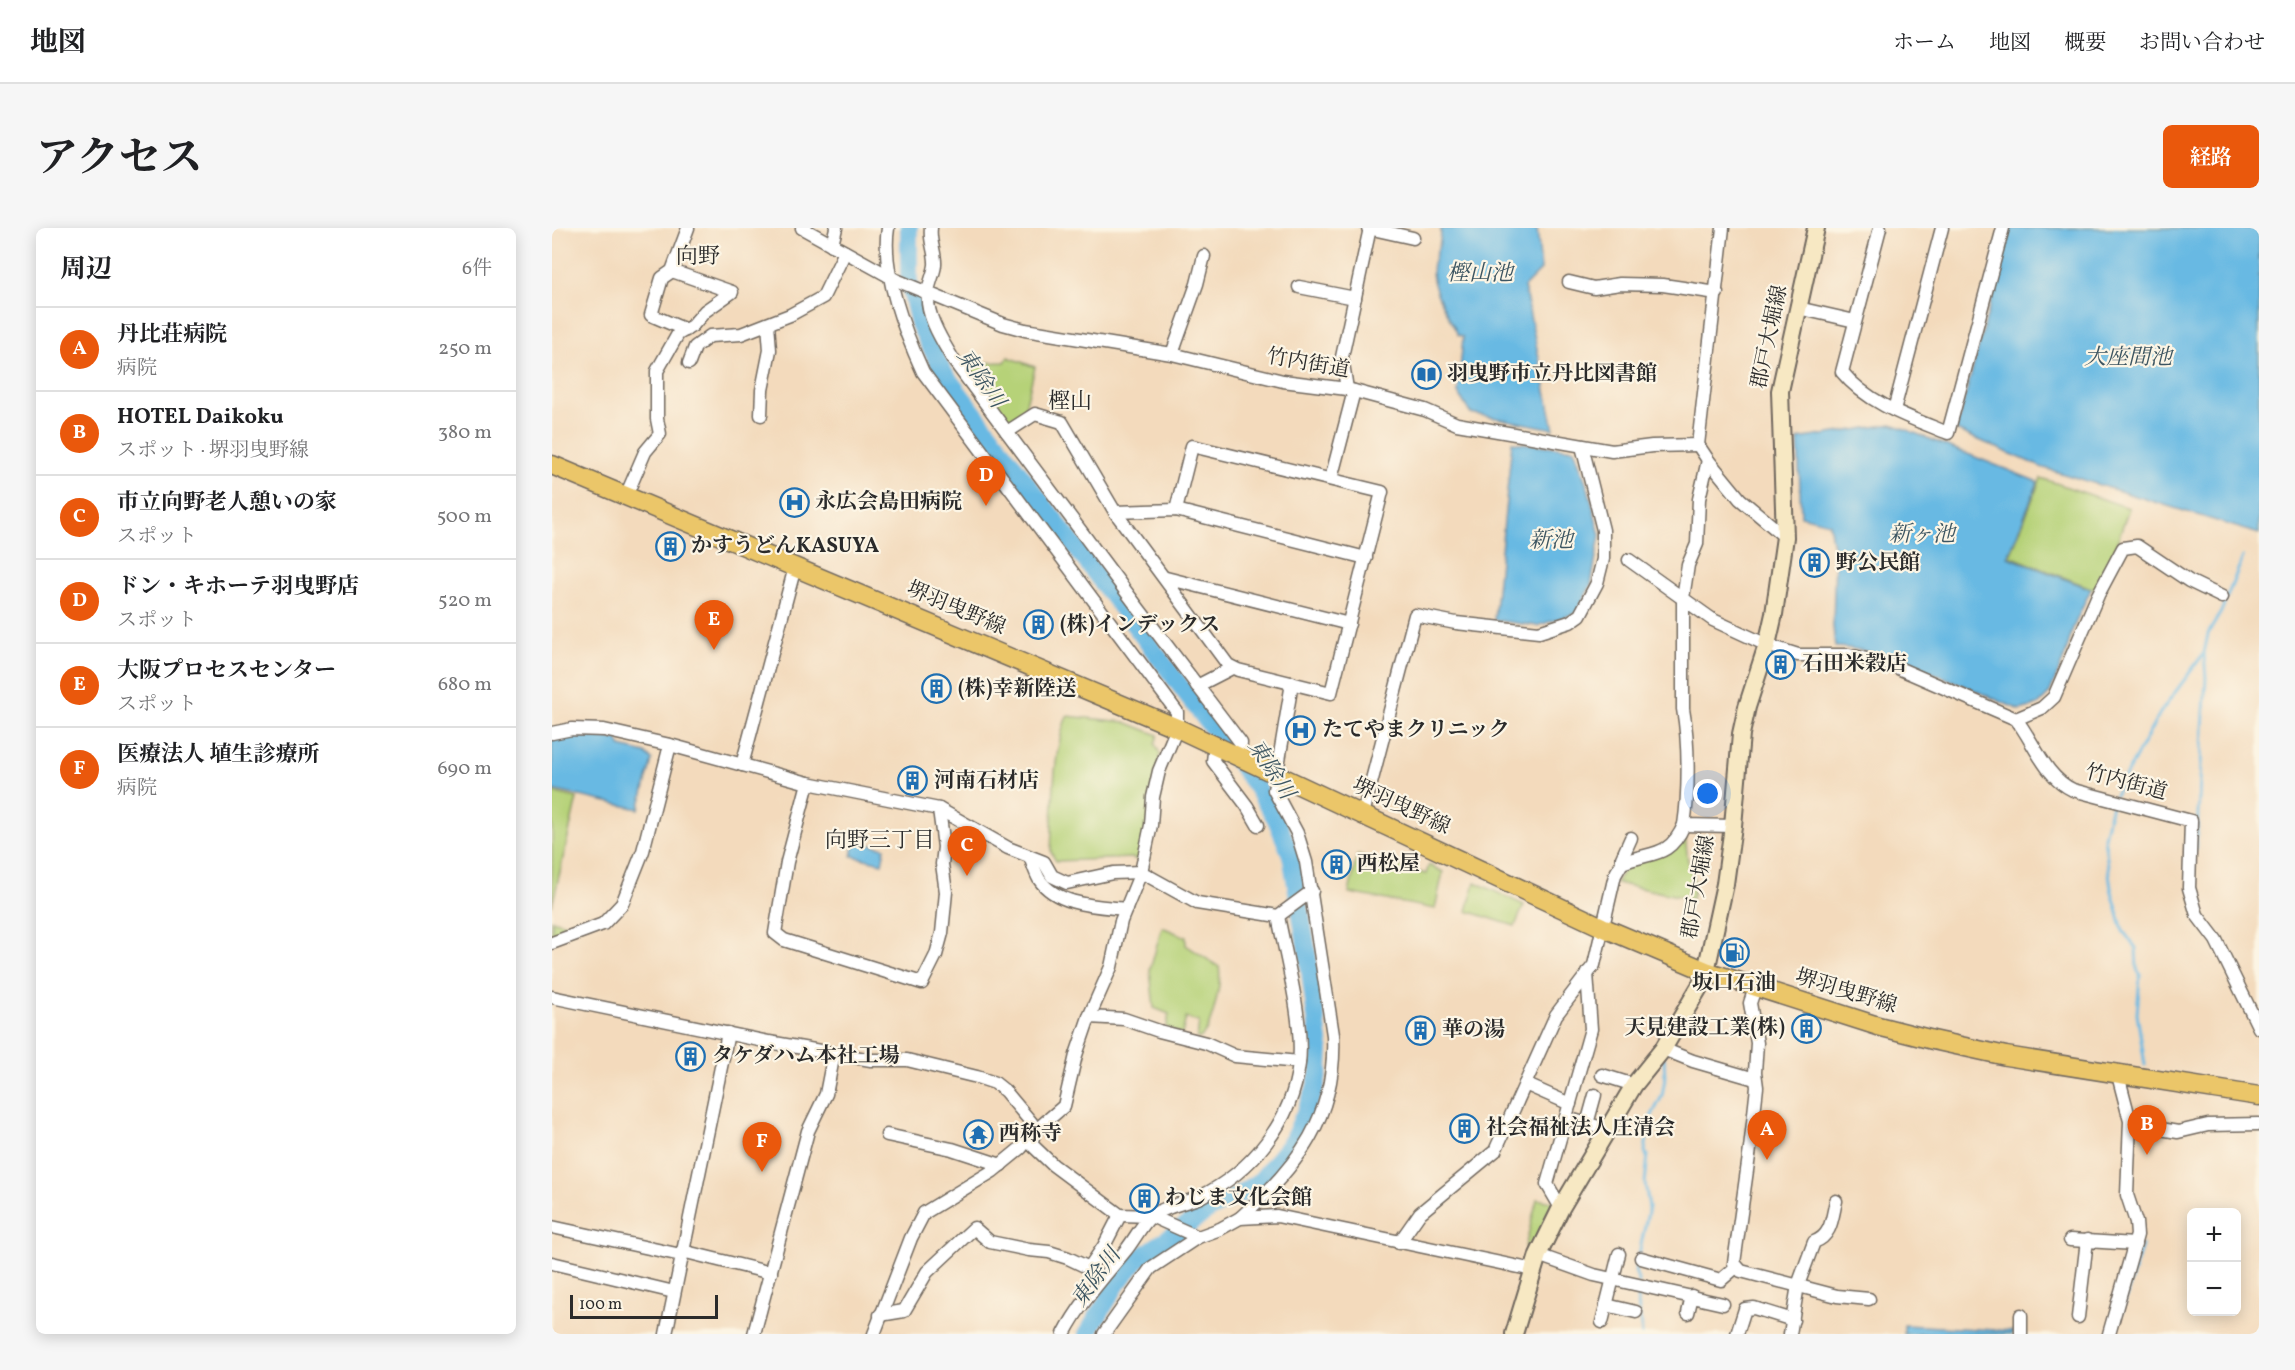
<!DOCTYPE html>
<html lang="ja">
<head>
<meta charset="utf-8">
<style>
  :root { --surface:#fff; --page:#f6f6f6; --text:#202124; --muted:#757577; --line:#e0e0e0; --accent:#ea580c }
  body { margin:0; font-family:Vollkorn,"Noto Serif JP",serif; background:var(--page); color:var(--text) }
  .controls { position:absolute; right:18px; bottom:18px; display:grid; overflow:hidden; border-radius:9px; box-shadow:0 3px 15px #0003 }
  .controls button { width:54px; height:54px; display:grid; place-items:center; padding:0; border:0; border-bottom:2px solid var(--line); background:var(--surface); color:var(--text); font:30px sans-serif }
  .scale { position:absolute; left:18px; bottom:15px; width:148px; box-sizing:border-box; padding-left:6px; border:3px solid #2b2b2b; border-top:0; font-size:16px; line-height:21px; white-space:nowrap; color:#2b2b2b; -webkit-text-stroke:4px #fcf5e5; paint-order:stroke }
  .you { position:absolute; left:1156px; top:566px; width:21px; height:21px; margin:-15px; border:4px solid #fff; border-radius:50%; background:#1a73e8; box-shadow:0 0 0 9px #1a73e833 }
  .badge { display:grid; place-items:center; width:39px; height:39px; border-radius:50%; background:var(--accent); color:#fff; font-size:20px; font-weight:700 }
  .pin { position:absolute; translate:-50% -50px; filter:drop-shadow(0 2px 3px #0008) }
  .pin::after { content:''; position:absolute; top:32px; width:21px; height:18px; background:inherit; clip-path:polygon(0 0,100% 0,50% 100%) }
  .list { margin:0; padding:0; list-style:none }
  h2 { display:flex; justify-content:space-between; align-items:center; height:78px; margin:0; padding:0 24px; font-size:26px }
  h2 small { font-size:20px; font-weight:400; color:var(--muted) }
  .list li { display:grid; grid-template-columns:39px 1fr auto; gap:18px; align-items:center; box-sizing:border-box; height:84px; padding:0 24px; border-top:2px solid var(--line) }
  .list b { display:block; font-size:22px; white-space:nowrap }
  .list p { margin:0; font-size:20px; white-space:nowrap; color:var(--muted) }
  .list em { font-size:20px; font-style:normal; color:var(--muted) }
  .map { position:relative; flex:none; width:1707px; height:1106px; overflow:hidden; border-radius:9px }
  header { display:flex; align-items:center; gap:36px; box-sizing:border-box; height:84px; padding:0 30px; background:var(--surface); border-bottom:2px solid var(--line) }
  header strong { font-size:28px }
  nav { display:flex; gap:33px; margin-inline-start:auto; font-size:21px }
  .intro { display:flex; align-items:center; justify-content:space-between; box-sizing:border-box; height:144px; padding:0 36px }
  h1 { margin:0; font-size:42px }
  .button { padding:15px 27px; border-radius:9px; background:var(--accent); color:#fff; font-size:21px; font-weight:700 }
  main { display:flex; gap:36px; padding:0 36px }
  aside { flex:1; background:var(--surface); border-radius:9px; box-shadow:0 3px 15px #0003 }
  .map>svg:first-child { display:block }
  .green { fill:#b6d278; stroke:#707e52; stroke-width:1.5 }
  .water { fill:#68b9e3; stroke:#4a7287; stroke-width:1.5 }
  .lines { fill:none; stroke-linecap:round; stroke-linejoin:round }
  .stream { stroke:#68b9e3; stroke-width:3 }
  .river { stroke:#68b9e3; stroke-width:18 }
  .minor-casing { stroke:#71685e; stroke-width:15 }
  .secondary-casing { stroke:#71685e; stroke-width:20 }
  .primary-casing { stroke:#71685e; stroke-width:21 }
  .minor { stroke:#fff; stroke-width:12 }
  .secondary { stroke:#f7e8c3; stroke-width:16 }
  .primary { stroke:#ebc669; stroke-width:18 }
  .labels { text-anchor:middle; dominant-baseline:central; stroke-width:4.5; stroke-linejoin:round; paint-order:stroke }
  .street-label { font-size:21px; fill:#2b2b2b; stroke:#fcf5e5 }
  .poi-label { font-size:21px; font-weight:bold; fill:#2b2b2b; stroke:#fcf5e5; text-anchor:start }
  .neighbourhood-label { font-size:22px; fill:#2b2b2b; stroke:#fcf5e5 }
  .water-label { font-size:22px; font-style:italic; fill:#3d5662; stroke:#fcf5e5 }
</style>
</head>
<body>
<header>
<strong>地図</strong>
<nav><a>ホーム</a><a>地図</a><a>概要</a><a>お問い合わせ</a></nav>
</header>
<div class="intro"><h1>アクセス</h1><a class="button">経路</a></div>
<main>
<aside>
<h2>周辺<small>6件</small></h2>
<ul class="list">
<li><span class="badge">A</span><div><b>丹比荘病院</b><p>病院</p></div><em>250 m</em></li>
<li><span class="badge">B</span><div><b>HOTEL Daikoku</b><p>スポット · 堺羽曳野線</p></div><em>380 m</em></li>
<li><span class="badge">C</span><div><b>市立向野老人憩いの家</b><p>スポット</p></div><em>500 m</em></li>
<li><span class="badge">D</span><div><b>ドン・キホーテ羽曳野店</b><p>スポット</p></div><em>520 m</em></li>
<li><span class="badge">E</span><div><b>大阪プロセスセンター</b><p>スポット</p></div><em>680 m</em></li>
<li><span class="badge">F</span><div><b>医療法人 埴生診療所</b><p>病院</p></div><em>690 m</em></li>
</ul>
</aside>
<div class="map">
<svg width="1707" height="1106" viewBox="0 0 1707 1106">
  <rect width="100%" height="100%" fill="#fcf5e5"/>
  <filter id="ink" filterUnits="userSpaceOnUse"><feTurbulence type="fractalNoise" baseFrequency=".0167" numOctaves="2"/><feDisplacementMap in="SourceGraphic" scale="12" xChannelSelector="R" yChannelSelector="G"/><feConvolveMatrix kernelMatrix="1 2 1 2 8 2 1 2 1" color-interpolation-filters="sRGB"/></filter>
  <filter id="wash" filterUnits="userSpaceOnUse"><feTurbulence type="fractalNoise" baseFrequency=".008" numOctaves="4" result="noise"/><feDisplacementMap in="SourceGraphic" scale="24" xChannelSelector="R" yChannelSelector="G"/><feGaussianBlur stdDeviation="1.35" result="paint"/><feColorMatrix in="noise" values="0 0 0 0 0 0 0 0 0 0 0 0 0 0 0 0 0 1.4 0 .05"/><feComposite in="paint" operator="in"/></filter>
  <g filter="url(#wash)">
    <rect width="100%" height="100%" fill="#f3dabc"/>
    <g class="green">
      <path d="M456 129 483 139 471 188 461 195 455 194 413 138 425 135 453 134Z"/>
      <path d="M1489 250 1577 280 1561 326 1544 362 1458 328Z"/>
      <path d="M515 488 573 494 606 507 603 516 608 526 590 634 580 630 504 633 499 624C501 584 500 524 515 488Z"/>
      <path d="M0 564 25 570 0 678Z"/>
      <path d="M1133 607 1136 634 1143 655 1140 671 1064 655 1075 637Z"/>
      <path d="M805 627 874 646 877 637 891 644 883 681 797 665Z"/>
      <path d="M923 654 972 677 963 698 915 683Z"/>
      <path d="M0 692 21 698 0 707Z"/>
      <path d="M610 699 634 709V717L667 739C670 753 660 802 648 810H645L647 794 634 790 630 806 614 800 617 786 602 780 598 742Z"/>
      <path d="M985 971 1001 974 979 1021 973 1019Z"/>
    </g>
    <g class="water">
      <path d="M889 0H985L989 42 972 59 1002 201 918 185 906 165 911 109 906 107C897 87 876 59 881 36 885 20 889 19 889 0Z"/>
      <path d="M1459 0H1707V306L1489 239 1404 202Z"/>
      <path d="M1340 196 1486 254 1456 329 1539 361 1521 400 1513 428 1497 466 1486 477 1468 482C1416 460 1338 421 1283 419L1281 398 1283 331 1277 295 1249 288 1246 211Z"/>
      <path d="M960 214 1022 221 1036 260 1048 307 1039 357 1024 385 985 398 942 392Z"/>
      <path d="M22 508 65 511 69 519 93 525 100 532 87 581 0 562V512Z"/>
      <path d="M303 613 333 620 330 635 300 628Z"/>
      <path d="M1352 1097 1461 1103V1106H1352Z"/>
    </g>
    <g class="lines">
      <g class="stream">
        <path d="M1563 567 1608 485 1652 425"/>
        <path d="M1560 576 1552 609 1559 660 1571 703 1584 720 1585 741 1588 747 1585 786 1593 837"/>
        <path d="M1644 621 1654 450 1652 425 1656 406 1669 384 1691 329"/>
        <path d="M1087 1026 1097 979 1093 955 1096 927 1095 929 1093 923 1098 891 1110 868 1113 850 1112 830"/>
        <path d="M1086 1032 1083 1043 1087 1055"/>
        <path d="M1087 1061 1086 1075 1090 1106"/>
        <path d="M1563 1106 1590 1017"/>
      </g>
      <path class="river" d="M357 0V54L367 96 391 144 704 558 724 591 739 627 756 729 768 820 767 842 762 864 741 912 709 952 683 969 658 981 585 1032 565 1056 535 1106"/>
    </g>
  </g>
  <g filter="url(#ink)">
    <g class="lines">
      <defs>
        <g id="minor">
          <path d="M250 0 344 52 451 96 473 102 620 126 731 153 795 161 873 182 905 196 1060 223 1100 218 1146 217"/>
          <path d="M379 0C377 13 384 25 383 37 382 46 377 55 376 64 373 87 391 114 402 133L587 381 689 515 688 528"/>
          <path d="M816 0 861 10"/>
          <path d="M1328 0 1290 144C1316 176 1359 190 1396 205L1451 0"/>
          <path d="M280 17 284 0"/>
          <path d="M1017 54 1042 60 1068 56 1111 57 1165 65"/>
          <path d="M747 59 803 70"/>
          <path d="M1246 80 1303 93"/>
          <path d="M134 102 99 87 110 50 120 43 136 0"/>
          <path d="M620 126 645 56 652 28"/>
          <path d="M137 135 143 119 158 108 189 106 238 87 271 69 293 24"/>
          <path d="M795 161 790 129 818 0"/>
          <path d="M1342 182 1390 0"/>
          <path d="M209 187 210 162 218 122 216 96"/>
          <path d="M455 204 483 186 510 194 563 284 676 437 686 442 779 465 830 264 640 218 624 282"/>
          <path d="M1146 217 1171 0"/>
          <path d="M1146 217 1156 232 1188 271 1233 309"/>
          <path d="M1156 232 1147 271 1145 316 1136 337 1131 370V481C1137 514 1137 564 1132 597L1181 598"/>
          <path d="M779 251 802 163"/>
          <path d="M74 268 93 224 108 206 105 191V143L126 106 140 98 153 83 180 64 120 43"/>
          <path d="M563 284 624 282 814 330"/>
          <path d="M1077 332 1161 392 1215 417 1246 427H1297L1337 436 1464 491C1482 514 1493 549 1521 562L1639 593 1637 660 1645 687 1664 712 1707 800"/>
          <path d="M614 350 797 396"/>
          <path d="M645 458 680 440"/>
          <path d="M1464 491 1490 480 1502 469 1546 367 1571 320 1585 318 1637 353 1670 369"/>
          <path d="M0 505 20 501 52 502 118 517 256 555 387 581 456 620 492 634 500 648 515 655 561 645 589 644 645 675 726 688 760 663"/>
          <path d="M663 517 661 533 695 578 706 597"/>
          <path d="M190 537 243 339"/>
          <path d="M256 555 235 634 223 705 232 712 370 755 384 727 390 705 394 664 390 636 392 619 387 581"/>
          <path d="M811 586 863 387 904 395 987 404 1018 394 1028 387 1045 355 1051 331V302L1030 218"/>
          <path d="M478 629C481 636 483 644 487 651 505 678 546 678 574 681"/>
          <path d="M1070 635V630L1079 610"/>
          <path d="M0 715 51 696 70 676 91 623 118 517"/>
          <path d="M1203 760 1198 775 1205 815 1203 844 1205 859 1198 921 1182 1035 1189 1043 1285 1068 1317 1071"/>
          <path d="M0 769 217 814 319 832H355L425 849 443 855 453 863 479 894 483 903 479 916 501 937 568 987 599 988 646 1009"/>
          <path d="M537 789 572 791 607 803 654 815 683 828 747 834"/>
          <path d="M1111 821 1141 833 1203 851"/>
          <path d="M1050 847 1082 857"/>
          <path d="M973 856 1018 876"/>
          <path d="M1014 890 1047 899 1054 905"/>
          <path d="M1035 896 1043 867"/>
          <path d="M1579 896 1626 904 1656 897 1707 896"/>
          <path d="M335 907 400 921 449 937"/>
          <path d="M1009 980 995 956 1039 801 1035 745"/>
          <path d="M688 990C746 938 785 888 781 807L754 634 745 605 722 562 740 455"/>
          <path d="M0 999 129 1027"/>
          <path d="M1518 1012 1583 1016"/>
          <path d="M847 1015 868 985 943 923 1004 787 1042 737 1063 647 1070 635C1099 623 1117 631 1132 597"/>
          <path d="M130 1023 219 1045"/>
          <path d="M986 1027 1042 1047 1171 1076"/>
          <path d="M1089 1030 1169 1052 1184 1039"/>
          <path d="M0 1035 122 1064"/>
          <path d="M1054 1077 1084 1084"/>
          <path d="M1136 1085 1140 1068"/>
          <path d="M328 1087 352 1083 375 1044 422 1000 438 1014 477 1022 497 1024 516 1030 537 1040 552 1018 568 987"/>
          <path d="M1526 1089 1535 1012"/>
          <path d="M1050 1094 1067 1026"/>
          <path d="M114 1106 176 805"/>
          <path d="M202 1106 256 903 274 866 282 825"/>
          <path d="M322 1106 359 1010 372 985 441 943 469 920 483 903 512 878 524 827 537 789 559 739 569 693 589 644 599 597 601 569 607 543 625 500V484L371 144C353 105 329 43 336 0"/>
          <path d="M512 1106C528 1075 552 1049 574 1022 582 1012 589 998 598 989 606 981 636 974 648 969 700 943 740 894 747 836 752 795 734 730 726 688"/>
          <path d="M552 1106 599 1040 646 1009 668 1001 688 990 725 988 981 1042"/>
          <path d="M1185 1106 1193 1081 1202 1080 1241 1092"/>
          <path d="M1238 1106 1246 1057 1262 1014C1280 1008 1280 989 1284 973"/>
          <path d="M1469 1106V1087"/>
          <path d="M1557 1106 1585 1007 1584 994 1575 967 1578 893 1566 847"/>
        </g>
        <path id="secondary" d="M962 1106 986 1027 1009 980 1082 857 1111 821 1148 758 1154 743 1173 656 1181 598 1189 506 1195 479 1215 417 1222 386 1233 309 1228 163 1264 0"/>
        <path id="primary" d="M0 237 625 500 1050 699 1154 743 1326 798 1381 812 1454 828 1707 868"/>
      </defs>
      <use href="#minor" class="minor-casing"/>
      <use href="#secondary" class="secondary-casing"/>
      <use href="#primary" class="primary-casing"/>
      <use href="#minor" class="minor"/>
      <use href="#secondary" class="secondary"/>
      <use href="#primary" class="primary"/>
    </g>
  </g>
  <defs>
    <symbol id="library-ring" viewBox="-11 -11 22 22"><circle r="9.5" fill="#fcf5e5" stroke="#1f6fb2" stroke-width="1.5"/><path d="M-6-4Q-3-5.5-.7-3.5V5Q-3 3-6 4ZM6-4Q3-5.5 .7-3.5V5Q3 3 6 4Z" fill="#1f6fb2"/></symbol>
    <symbol id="hospital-ring" viewBox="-11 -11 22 22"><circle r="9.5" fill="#fcf5e5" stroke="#1f6fb2" stroke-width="1.5"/><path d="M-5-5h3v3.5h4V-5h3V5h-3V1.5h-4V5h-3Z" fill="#1f6fb2"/></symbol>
    <symbol id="building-ring" viewBox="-11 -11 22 22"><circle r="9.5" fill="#fcf5e5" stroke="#1f6fb2" stroke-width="1.5"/><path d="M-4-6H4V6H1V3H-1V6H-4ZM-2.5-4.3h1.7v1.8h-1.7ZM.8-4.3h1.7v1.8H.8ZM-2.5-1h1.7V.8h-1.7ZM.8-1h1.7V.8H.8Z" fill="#1f6fb2"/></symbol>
    <symbol id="fuel-ring" viewBox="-11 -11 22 22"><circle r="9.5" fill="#fcf5e5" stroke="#1f6fb2" stroke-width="1.5"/><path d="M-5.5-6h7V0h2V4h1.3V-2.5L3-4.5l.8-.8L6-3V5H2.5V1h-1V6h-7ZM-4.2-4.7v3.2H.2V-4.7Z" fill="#1f6fb2"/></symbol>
    <symbol id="temple-ring" viewBox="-11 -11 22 22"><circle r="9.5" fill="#fcf5e5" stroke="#1f6fb2" stroke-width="1.5"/><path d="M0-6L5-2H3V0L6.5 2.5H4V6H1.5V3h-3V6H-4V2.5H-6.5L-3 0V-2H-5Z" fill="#1f6fb2"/></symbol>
  </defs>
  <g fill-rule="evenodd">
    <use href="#library-ring" x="858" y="130" width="33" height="33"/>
    <use href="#hospital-ring" x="226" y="258" width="33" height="33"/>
    <use href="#building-ring" x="102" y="302" width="33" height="33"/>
    <use href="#building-ring" x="1246" y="318" width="33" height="33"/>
    <use href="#building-ring" x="470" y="380" width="33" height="33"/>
    <use href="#building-ring" x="1212" y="420" width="33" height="33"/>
    <use href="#building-ring" x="368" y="444" width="33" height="33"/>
    <use href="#hospital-ring" x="732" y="486" width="33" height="33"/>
    <use href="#building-ring" x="344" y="536" width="33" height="33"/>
    <use href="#building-ring" x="768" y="620" width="33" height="33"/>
    <use href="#fuel-ring" x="1166" y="708" width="33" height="33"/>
    <use href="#building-ring" x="1238" y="784" width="33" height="33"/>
    <use href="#building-ring" x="852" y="786" width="33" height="33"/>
    <use href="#building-ring" x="122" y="812" width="33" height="33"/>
    <use href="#building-ring" x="896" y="884" width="33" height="33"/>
    <use href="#temple-ring" x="410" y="890" width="33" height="33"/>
    <use href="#building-ring" x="576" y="954" width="33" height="33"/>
  </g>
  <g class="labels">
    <g class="street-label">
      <text transform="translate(1218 109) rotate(-78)">郡戸大堀線</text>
      <text transform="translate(756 136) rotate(10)">竹内街道</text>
      <text transform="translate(404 381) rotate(23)">堺羽曳野線</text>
      <text transform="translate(1574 555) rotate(15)">竹内街道</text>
      <text transform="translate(849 579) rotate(25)">堺羽曳野線</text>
      <text transform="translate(1147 659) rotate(-80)">郡戸大堀線</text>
      <text transform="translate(1294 764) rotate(17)">堺羽曳野線</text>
    </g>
    <g class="poi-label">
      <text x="895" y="146">羽曳野市立丹比図書館</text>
      <text x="263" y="274">永広会島田病院</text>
      <text x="139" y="318">かすうどんKASUYA</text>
      <text x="1284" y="335">野公民館</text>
      <text x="508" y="397">(株)インデックス</text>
      <text x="1250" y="436">石田米穀店</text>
      <text x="406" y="461">(株)幸新陸送</text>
      <text x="770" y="502">たてやまクリニック</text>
      <text x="382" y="553">河南石材店</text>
      <text x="805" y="636">西松屋</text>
      <text x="1182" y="755" text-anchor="middle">坂口石油</text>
      <text x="1233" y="800" text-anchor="end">天見建設工業(株)</text>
      <text x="890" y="802">華の湯</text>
      <text x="160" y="828">タケダハム本社工場</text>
      <text x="934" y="900">社会福祉法人庄清会</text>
      <text x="447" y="906">西称寺</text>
      <text x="613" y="970">わじま文化会館</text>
    </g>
    <g class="neighbourhood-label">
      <text x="146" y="29">向野</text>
      <text x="518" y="174">樫山</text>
      <text x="328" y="613">向野三丁目</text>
    </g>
    <g class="water-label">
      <text x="928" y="46">樫山池</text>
      <text x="1576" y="130">大座間池</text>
      <text transform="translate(428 151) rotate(55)">東除川</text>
      <text x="1370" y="307">新ヶ池</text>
      <text x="999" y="313">新池</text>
      <text transform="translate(718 542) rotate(57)">東除川</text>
      <text transform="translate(545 1050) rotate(-54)">東除川</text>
    </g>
  </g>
</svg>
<div class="controls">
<button>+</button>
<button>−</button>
</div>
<div class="scale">100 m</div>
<div class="you"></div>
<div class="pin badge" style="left:1215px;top:932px">A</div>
<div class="pin badge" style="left:1595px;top:927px">B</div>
<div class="pin badge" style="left:415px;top:648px">C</div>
<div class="pin badge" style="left:434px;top:278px">D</div>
<div class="pin badge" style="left:162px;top:422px">E</div>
<div class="pin badge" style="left:210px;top:944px">F</div>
</div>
</main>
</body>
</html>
